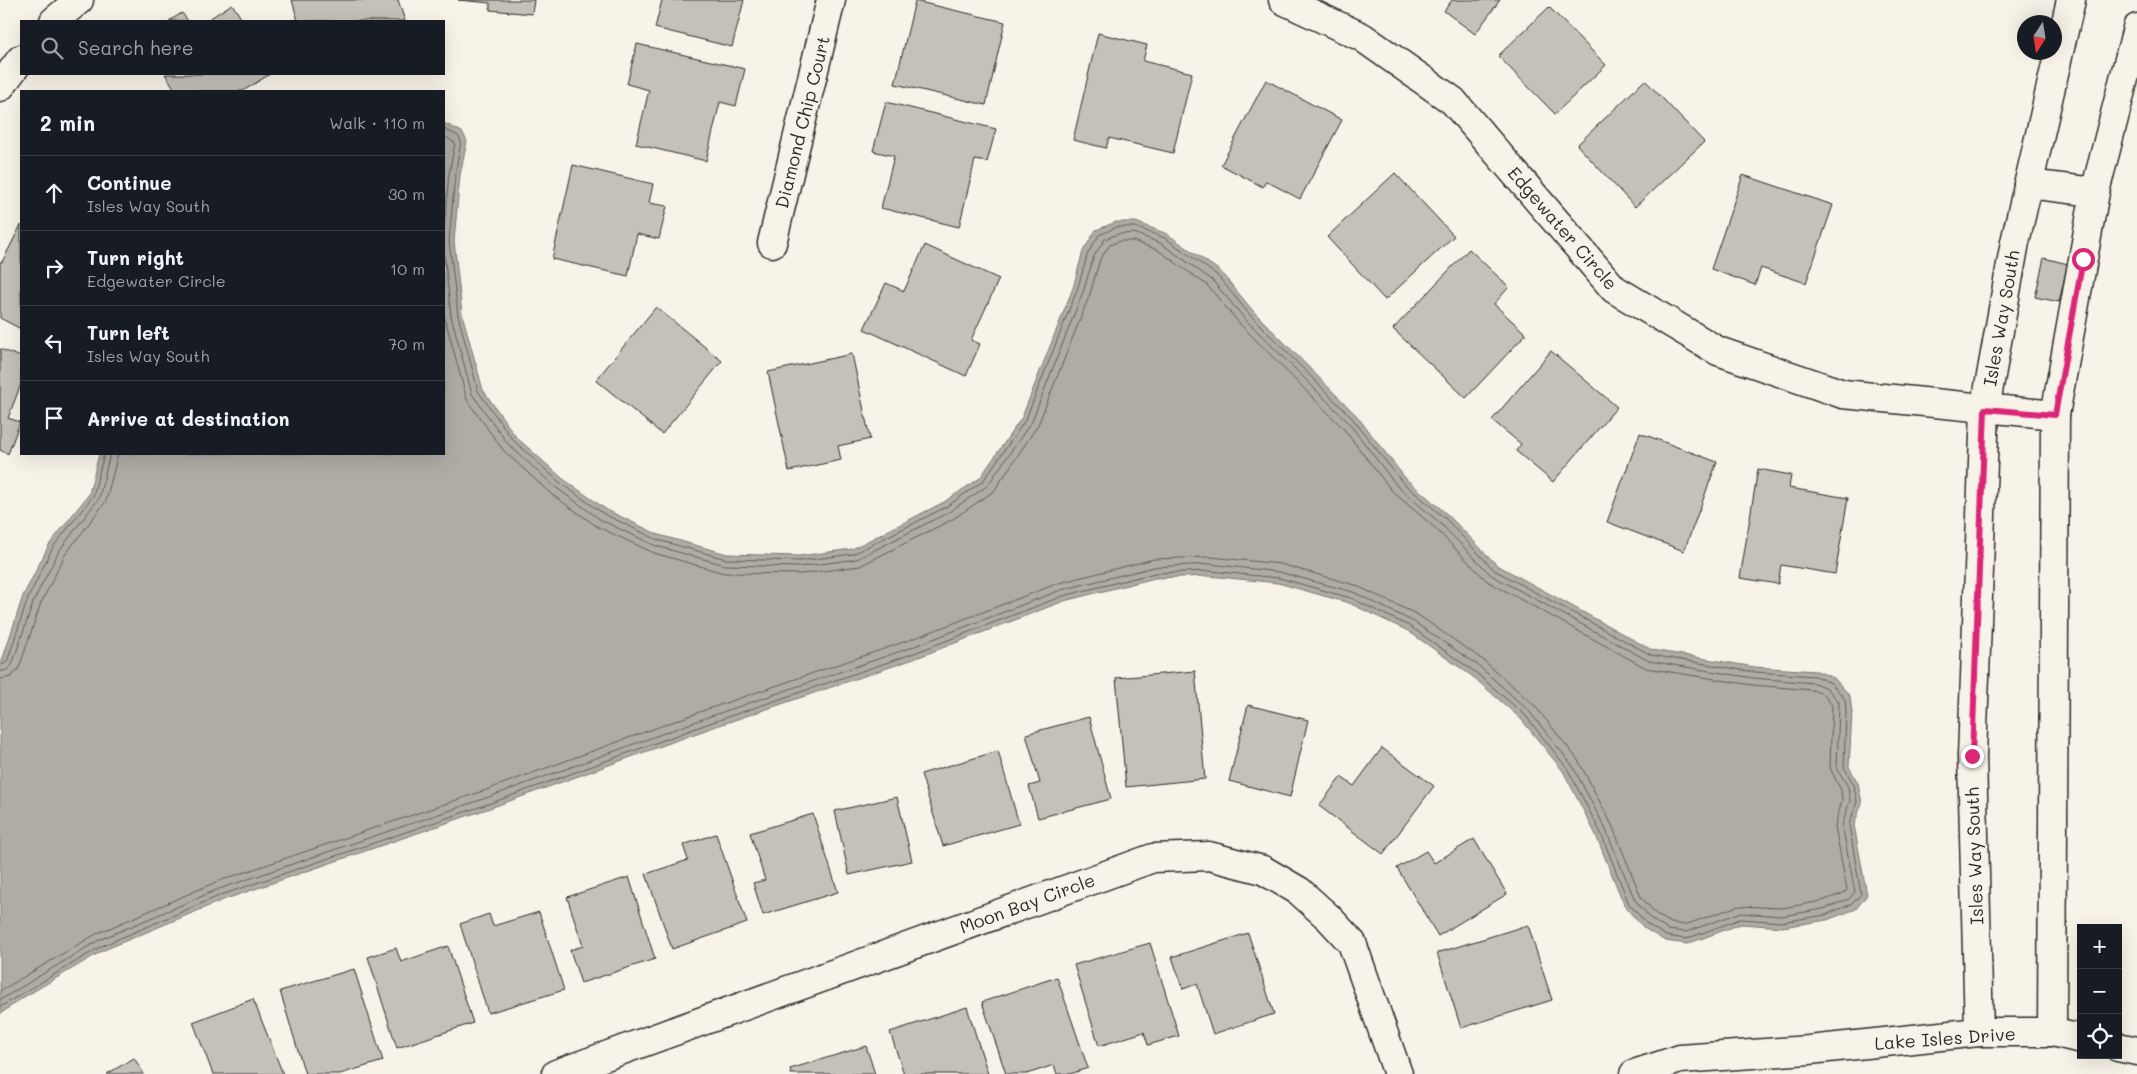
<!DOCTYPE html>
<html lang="en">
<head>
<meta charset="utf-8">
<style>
  :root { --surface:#171b24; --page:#242831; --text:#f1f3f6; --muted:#9ea1a6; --line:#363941 }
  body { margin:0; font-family:Mali,sans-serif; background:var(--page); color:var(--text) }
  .controls { position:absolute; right:15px; bottom:15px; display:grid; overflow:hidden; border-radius:0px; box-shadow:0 5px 20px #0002 }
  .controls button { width:45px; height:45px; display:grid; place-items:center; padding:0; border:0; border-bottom:1px solid var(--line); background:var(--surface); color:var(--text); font:25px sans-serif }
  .compass { position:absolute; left:2017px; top:15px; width:45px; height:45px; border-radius:50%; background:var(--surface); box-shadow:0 5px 20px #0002; rotate:192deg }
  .stop { position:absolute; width:15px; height:15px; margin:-11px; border:4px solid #db2777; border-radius:50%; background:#fff }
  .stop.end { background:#db2777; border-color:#fff; box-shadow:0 1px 5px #0008 }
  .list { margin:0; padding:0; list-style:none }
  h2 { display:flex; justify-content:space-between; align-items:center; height:65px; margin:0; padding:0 20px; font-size:21px }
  h2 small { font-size:16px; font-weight:400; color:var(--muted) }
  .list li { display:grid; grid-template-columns:32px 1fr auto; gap:15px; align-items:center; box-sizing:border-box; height:75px; padding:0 20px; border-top:1px solid var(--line) }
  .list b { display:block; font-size:19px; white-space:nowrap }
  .list p { margin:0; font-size:16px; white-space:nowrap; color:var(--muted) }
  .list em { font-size:16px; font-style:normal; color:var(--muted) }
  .icon { flex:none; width:28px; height:28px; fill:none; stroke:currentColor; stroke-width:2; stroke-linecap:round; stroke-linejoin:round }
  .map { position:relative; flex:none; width:2137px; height:1074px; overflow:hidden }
  .search { position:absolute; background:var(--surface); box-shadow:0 5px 20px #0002; left:20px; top:20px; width:425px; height:55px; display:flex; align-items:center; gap:12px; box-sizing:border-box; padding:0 18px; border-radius:0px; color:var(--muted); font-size:19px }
  .panel { position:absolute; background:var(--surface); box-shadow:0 5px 20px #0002; left:20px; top:90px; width:425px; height:365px; border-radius:0px }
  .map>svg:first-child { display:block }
  .water { fill:#afaca4; stroke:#7a7874 }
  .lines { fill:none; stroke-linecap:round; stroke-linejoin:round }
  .shore { stroke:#605f5b; stroke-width:1 }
  .building { fill:#c4c1b9; stroke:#2b2b2b }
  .minor-casing { stroke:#2b2b2b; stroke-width:31 }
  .minor { stroke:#f7f3e8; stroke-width:28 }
  .route { stroke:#db2777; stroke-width:6 }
  .labels { text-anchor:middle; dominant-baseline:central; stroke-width:4; stroke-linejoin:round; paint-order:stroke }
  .street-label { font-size:18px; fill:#2b2b2b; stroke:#f7f3e8 }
</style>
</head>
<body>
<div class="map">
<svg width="2137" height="1074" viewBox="0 0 2137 1074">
  <rect width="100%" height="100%" fill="#f7f3e8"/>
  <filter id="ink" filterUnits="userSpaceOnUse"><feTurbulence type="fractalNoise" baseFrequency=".02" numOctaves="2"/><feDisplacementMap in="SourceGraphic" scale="10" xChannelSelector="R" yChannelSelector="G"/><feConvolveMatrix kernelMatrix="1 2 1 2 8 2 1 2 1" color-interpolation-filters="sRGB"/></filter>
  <g filter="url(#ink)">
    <path class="water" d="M444 123 462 132 467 141 460 175 454 241 462 314 483 390 516 437 562 478 607 510 659 535 727 554 799 556 852 549 944 502 980 478 1022 417 1073 288 1083 251 1096 230 1116 222H1136L1167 234 1220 271 1254 312 1356 415 1406 479 1448 515 1497 565 1652 650 1755 667 1817 671 1834 678 1850 696 1852 713 1849 767 1858 783 1862 803 1854 825 1867 895 1856 909 1827 920 1783 927 1741 924 1687 944 1665 941 1644 928 1625 907 1595 833 1563 771 1521 719 1472 676 1408 631 1349 603 1278 583 1209 576 1155 578 1064 601 911 660 711 728 493 807 223 900 104 950 24 997 0 1014V667L23 596 49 545 89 494 99 454H444Z"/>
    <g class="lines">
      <g class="shore">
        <path d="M444 136 455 143 449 174 444 227"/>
        <path d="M0 666 7 662 28 598 53 547 93 496 104 454"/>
        <path d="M0 672 7 670 12 665 34 600 59 551 99 498 110 454"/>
        <path d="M0 679 11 677 19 668 41 603 65 555 106 501 118 454"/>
        <path d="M0 991 96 934 216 882 486 790 705 710 904 642 1059 583 1154 559 1211 557 1280 564 1355 585 1418 615 1483 660 1535 706 1578 760 1612 825 1641 897 1656 914 1671 923 1685 925 1738 906 1782 908 1822 901 1844 893 1847 890 1835 826 1842 800 1841 790 1830 768 1832 705 1823 694 1812 690 1752 685 1646 668 1487 581 1435 528 1392 491 1342 427 1240 324 1207 285 1158 250 1133 241H1120L1110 245 1100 259 1090 294 1038 425 994 491 953 519 860 566 801 574 724 573 654 553 598 527 551 494 503 450 467 400 444 315"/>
        <path d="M0 1000 99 940 219 889 489 797 708 717 907 649 1061 590 1154 567 1210 564 1279 572 1353 592 1414 622 1479 666 1529 711 1572 765 1605 828 1635 900 1651 919 1668 930 1686 932 1739 913 1782 916 1823 909 1849 899 1855 892 1842 825 1850 801 1848 787 1837 768 1839 702 1827 688 1814 683 1753 678 1649 661 1491 575 1440 523 1397 486 1348 422 1245 319 1212 280 1162 244 1134 233 1118 234 1105 239 1094 256 1083 292 1032 421 987 486 949 512 857 559 799 567 725 565 656 546 601 520 554 486 508 444 472 394 451 316 444 252"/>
        <path d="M0 1007 102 946 221 895 491 803 710 723 909 655 1063 596 1155 573 1210 571 1279 578 1351 598 1411 627 1475 672 1525 715 1567 768 1600 831 1629 904 1647 924 1666 936 1686 939 1740 919 1782 922 1825 915 1852 904 1861 894 1849 825 1857 802 1854 785 1844 767 1846 713 1845 699 1831 683 1815 676 1754 672 1651 655 1494 570 1445 518 1402 482 1352 418 1250 315 1217 275 1165 238 1135 227H1117L1099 235 1088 253 1077 290 1026 419 983 481 946 507 853 554 799 561 726 559 658 540 604 514 559 482 513 440 478 391 458 315 449 241 455 175 461 141 458 136 444 129"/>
      </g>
    </g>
    <g class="building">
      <path d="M292 0H398L405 21H298Z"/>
      <path d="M458 0H534L532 14 490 10V3Z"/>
      <path d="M662 0H744L732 47 655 28Z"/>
      <path d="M1452 0H1500L1475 34 1444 11Z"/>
      <path d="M915 1 1005 22 986 105 895 84Z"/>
      <path d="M232 4 243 21H206Z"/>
      <path d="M1549 7 1606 65 1555 114 1498 56Z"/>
      <path d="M182 13 188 21H169Z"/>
      <path d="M1098 33 1147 45 1143 61 1192 73 1173 153 1109 138 1106 148 1073 140Z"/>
      <path d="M637 44 745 69 736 106 720 102 706 161 636 144 649 90 627 84Z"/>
      <path d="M165 74H270L243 91H176Z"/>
      <path d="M1266 80 1342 120 1300 199 1266 181 1263 187 1221 165Z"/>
      <path d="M1645 80 1704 142 1635 207 1577 145Z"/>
      <path d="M886 102 996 129 987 162 975 160 959 227 881 208 894 156 873 151Z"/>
      <path d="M573 165 653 184 649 203 667 206 659 239 637 234 628 276 552 259Z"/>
      <path d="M1395 173 1454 236 1385 300 1327 237Z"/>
      <path d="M1743 175 1833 205 1806 283 1761 268 1755 285 1711 269Z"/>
      <path d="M21 225V329L0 318V262H2Z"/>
      <path d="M925 245 999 279 971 340 980 344 966 376 864 329 886 283 904 291Z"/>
      <path d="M1469 249 1509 287 1494 304 1526 334 1466 398 1393 329Z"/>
      <path d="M2044 258 2068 264 2059 302 2035 297Z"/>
      <path d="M656 307 722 361 662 434 596 380Z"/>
      <path d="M0 349 21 357V384L8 418 20 422 8 454 0 450Z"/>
      <path d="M1551 351 1617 407 1553 482 1516 451 1521 444 1492 420Z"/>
      <path d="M852 354 870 439 838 446 841 460 789 471 768 372Z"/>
      <path d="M1640 433 1717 462 1684 551 1607 522Z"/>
      <path d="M1758 469 1791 475 1789 488 1848 498 1835 574 1781 565 1778 584 1740 578Z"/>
      <path d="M1195 671 1205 779 1126 787 1116 678Z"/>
      <path d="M1248 705 1308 720 1290 797 1229 781Z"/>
      <path d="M1089 717 1111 799 1038 818 1029 786 1040 783 1026 734Z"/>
      <path d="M1382 748 1434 786 1383 854 1319 806 1341 777 1354 786Z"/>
      <path d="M998 751 1019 824 943 846 921 774Z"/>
      <path d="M897 797 912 861 849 875 835 811Z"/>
      <path d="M813 814 838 892 763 915 753 883 765 880 750 833Z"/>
      <path d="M716 834 747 923 672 949 646 874 688 860 683 845Z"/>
      <path d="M1474 839 1507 894 1438 936 1397 868 1426 851 1434 863Z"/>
      <path d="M629 877 655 959 581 983 570 950 583 946 567 897Z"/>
      <path d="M539 912 564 990 488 1013 460 924 489 914 493 926Z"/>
      <path d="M1528 925 1552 1000 1461 1028 1437 953Z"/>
      <path d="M1248 933 1274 1014 1213 1034 1197 984 1183 989 1172 957Z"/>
      <path d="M1150 943 1179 1036 1148 1045 1144 1032 1099 1046 1074 965Z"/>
      <path d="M448 946 473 1023 397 1048 368 957 396 948 401 962Z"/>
      <path d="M354 969 383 1061 340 1074H305L280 991Z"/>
      <path d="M1057 977 1088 1068 1070 1074H1057L1054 1065 1027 1074H1006L982 1002Z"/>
      <path d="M253 999 283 1074H213L193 1022Z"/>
      <path d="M967 1007 988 1074H904L890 1032Z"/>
      <path d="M866 1046 875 1074H791L790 1069Z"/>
      <path d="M134 1058 144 1074H107Z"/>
    </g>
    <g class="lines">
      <defs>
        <g id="minor">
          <path d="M1283 0 1362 37 1453 101 1614 289 1718 351 1843 394 2055 415"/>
          <path d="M54 21 79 0"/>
          <path d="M0 87 21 59"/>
          <path d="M2028 184 2095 192"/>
          <path d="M772 243 831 0"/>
          <path d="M1979 1032 1972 756 1985 409 2015 242 2071 0"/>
          <path d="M2052 1032 2055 415 2095 192 2137 28"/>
          <path d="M2118 1047 2137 1051"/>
          <path d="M556 1074 1153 858 1209 856 1263 870 1299 891 1329 918 1352 943 1398 1074"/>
          <path d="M1634 1074 1680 1059 1809 1050 1979 1032H2052L2081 1039"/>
        </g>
      </defs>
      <use href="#minor" class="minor-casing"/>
      <use href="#minor" class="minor"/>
    </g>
  </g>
  <g class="lines" filter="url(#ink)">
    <path class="route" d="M1972 756 1985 409 2055 415 2083 259"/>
  </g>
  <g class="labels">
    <g class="street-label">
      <text transform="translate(802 122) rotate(-76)">Diamond Chip Court</text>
      <text transform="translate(1563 228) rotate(49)">Edgewater Circle</text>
      <text transform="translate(2001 318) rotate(-80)">Isles Way South</text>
      <text transform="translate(1974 856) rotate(-92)">Isles Way South</text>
      <text transform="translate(1027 903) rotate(-20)">Moon Bay Circle</text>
      <text transform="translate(1945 1038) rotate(-4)">Lake Isles Drive</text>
    </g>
  </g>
</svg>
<div class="controls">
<button>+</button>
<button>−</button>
<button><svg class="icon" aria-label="locate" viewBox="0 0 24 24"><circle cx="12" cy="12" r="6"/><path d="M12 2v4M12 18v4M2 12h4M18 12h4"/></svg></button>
</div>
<svg class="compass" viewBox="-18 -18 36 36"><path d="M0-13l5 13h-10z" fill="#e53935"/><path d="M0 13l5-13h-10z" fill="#9ea1a6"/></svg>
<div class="stop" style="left:2083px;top:259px"></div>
<div class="stop end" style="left:1972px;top:756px"></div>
<div class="search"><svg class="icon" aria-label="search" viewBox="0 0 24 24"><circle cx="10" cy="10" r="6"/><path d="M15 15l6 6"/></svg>Search here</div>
<section class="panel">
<h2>2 min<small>Walk · 110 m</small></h2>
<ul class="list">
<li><svg class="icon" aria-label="ahead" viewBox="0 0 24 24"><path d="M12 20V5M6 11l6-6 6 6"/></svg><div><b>Continue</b><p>Isles Way South</p></div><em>30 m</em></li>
<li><svg class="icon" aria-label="right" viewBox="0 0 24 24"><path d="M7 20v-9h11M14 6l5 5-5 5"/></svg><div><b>Turn right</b><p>Edgewater Circle</p></div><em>10 m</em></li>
<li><svg class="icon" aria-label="left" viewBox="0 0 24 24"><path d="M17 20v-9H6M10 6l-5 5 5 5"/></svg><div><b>Turn left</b><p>Isles Way South</p></div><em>70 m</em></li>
<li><svg class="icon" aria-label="arrive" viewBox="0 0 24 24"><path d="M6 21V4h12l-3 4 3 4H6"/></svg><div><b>Arrive at destination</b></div></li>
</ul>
</section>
</div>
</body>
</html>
